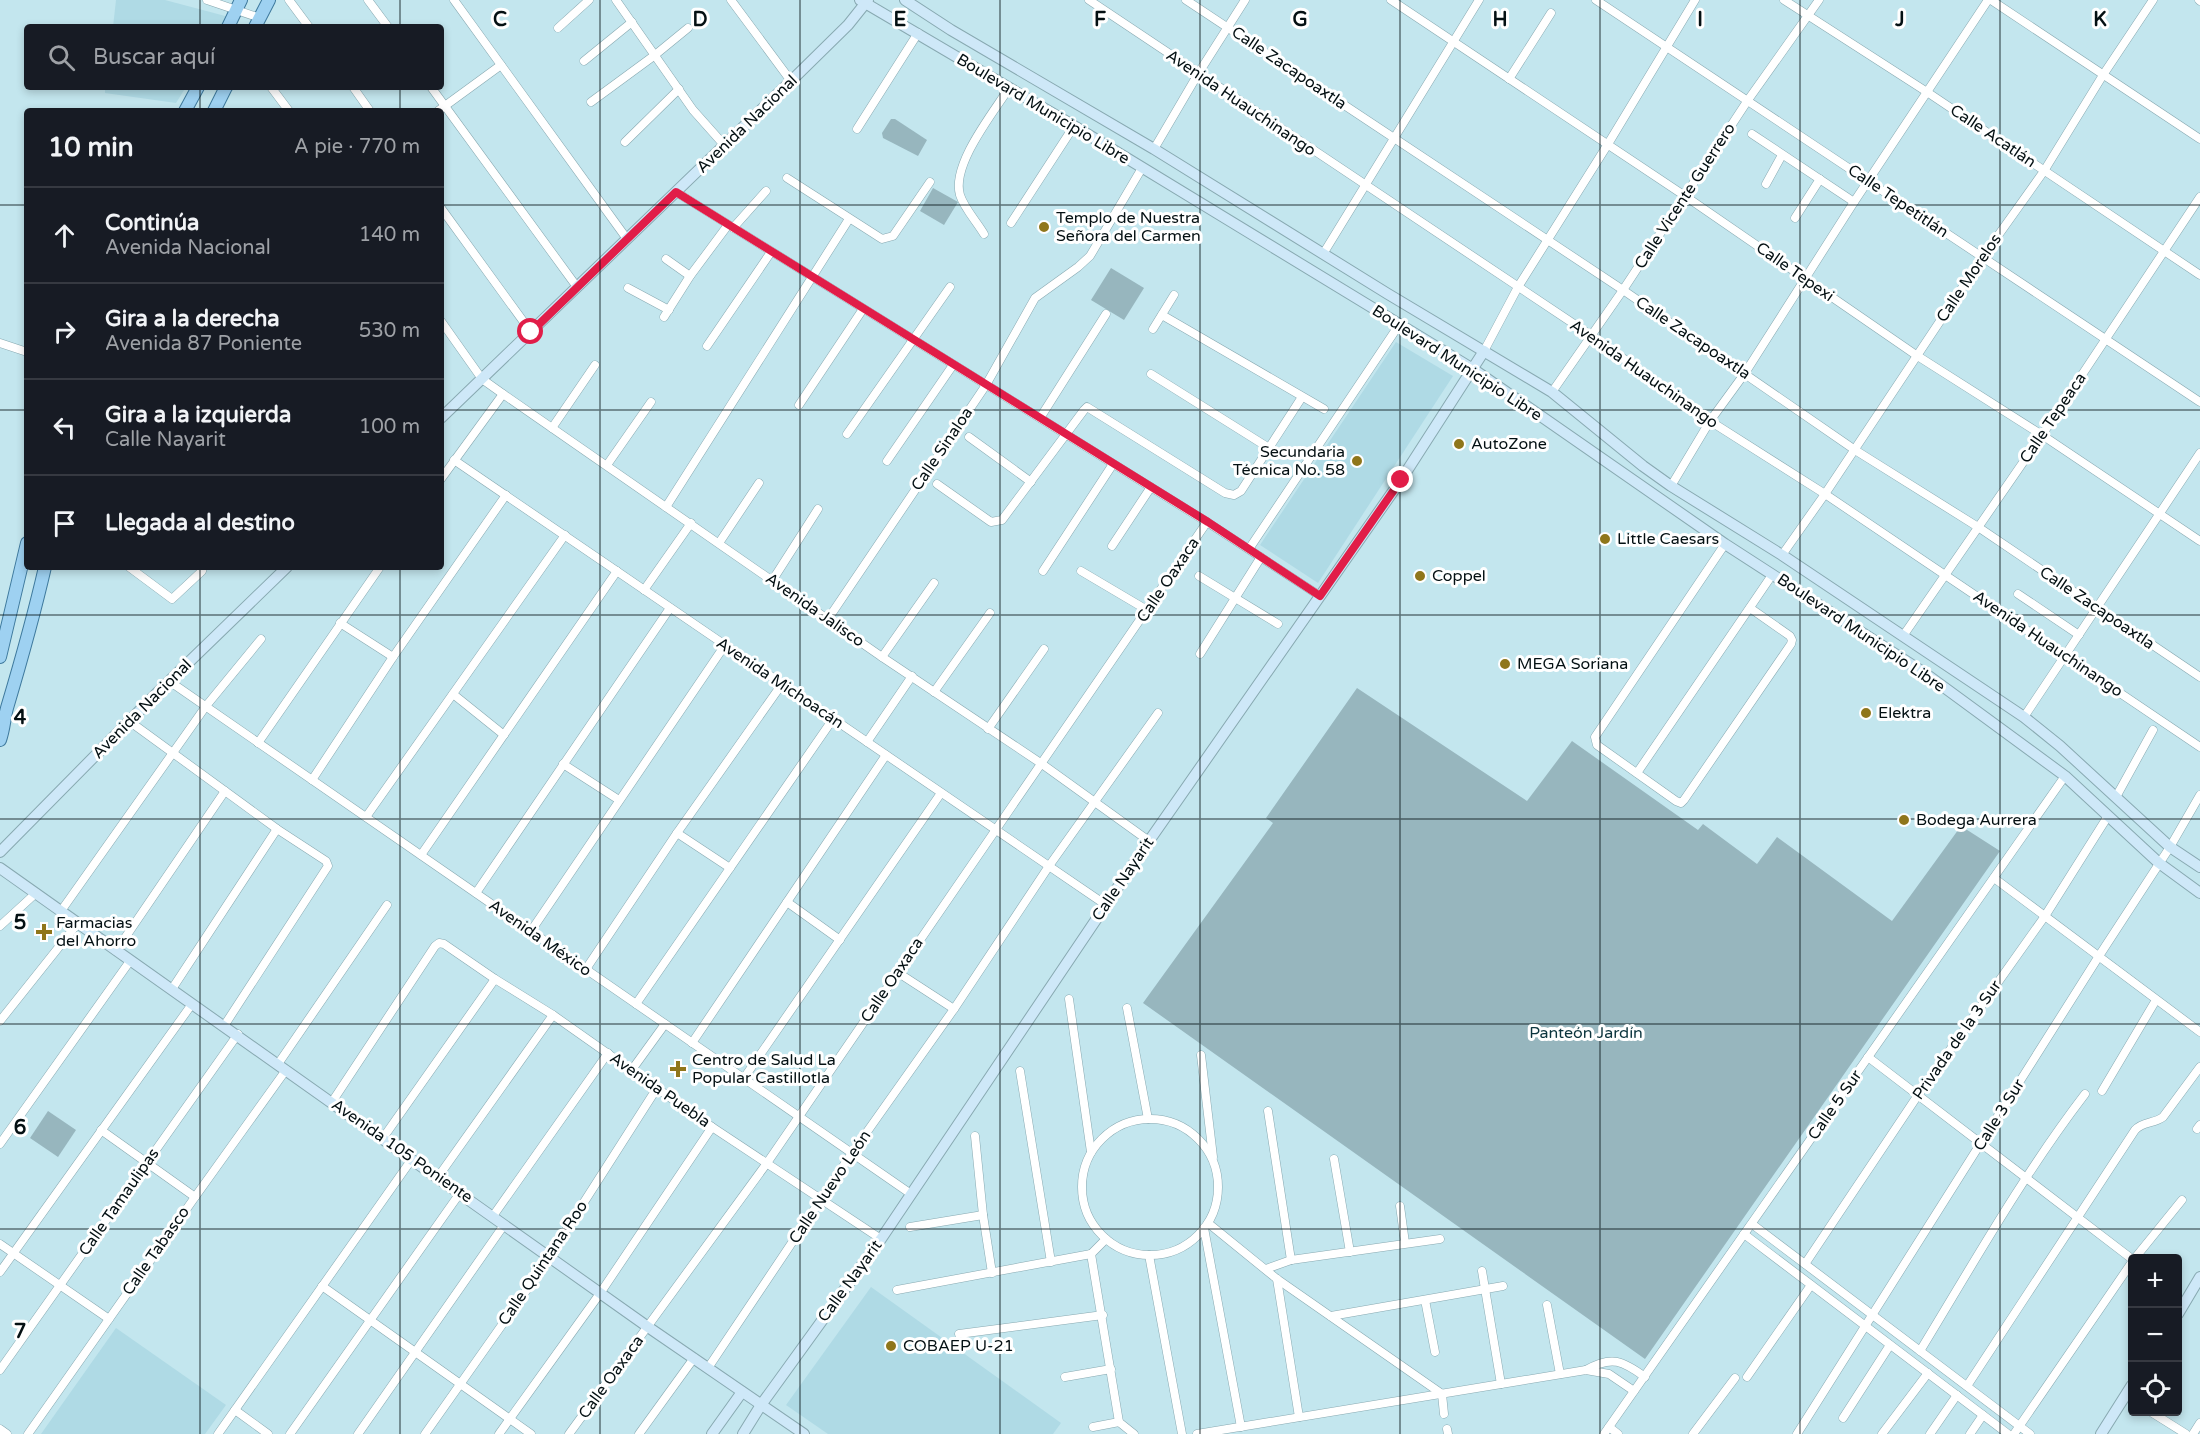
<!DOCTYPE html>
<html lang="es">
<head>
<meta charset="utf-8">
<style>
  :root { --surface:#171b24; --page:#20242c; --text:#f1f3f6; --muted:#9ea1a6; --line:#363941 }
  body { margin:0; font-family:"Varela Round",sans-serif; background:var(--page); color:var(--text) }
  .controls { position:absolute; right:18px; bottom:18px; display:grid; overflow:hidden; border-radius:6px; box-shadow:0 3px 9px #0003 }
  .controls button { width:54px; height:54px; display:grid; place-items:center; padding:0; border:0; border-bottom:2px solid var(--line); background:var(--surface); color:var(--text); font:30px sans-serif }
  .stop { position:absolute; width:18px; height:18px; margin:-14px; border:4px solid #e11d48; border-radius:50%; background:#fff }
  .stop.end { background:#e11d48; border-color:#fff; box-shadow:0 2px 6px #0008 }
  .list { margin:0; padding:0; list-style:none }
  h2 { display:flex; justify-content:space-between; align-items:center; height:78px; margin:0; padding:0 24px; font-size:26px }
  h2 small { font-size:20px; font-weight:400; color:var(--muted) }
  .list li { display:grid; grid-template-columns:39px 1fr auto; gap:18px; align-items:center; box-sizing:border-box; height:96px; padding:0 24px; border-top:2px solid var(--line) }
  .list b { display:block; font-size:22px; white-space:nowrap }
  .list p { margin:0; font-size:20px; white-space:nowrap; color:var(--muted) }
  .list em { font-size:20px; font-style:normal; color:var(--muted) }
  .icon { flex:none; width:33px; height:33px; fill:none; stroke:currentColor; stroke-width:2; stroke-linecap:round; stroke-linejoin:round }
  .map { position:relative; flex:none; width:2200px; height:1434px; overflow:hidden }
  .search { position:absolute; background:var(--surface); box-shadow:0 3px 9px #0003; left:24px; top:24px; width:420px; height:66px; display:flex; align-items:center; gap:15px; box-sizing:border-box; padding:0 21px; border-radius:6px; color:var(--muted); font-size:22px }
  .panel { position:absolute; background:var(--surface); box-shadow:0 3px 9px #0003; left:24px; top:108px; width:420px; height:462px; border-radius:6px }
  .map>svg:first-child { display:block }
  .built { fill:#afdae5 }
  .green { fill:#97b6be }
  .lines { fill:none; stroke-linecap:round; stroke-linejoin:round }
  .street-casing { stroke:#88a9b1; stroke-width:9 }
  .secondary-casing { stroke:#88a9b1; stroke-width:12 }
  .primary-casing { stroke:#3e799d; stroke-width:14 }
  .street { stroke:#fff; stroke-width:8 }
  .secondary { stroke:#cee8f8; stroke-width:10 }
  .primary { stroke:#9ed1f1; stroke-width:12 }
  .route { stroke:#e11d48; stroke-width:8 }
  .grid { fill:none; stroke:#041013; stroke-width:1.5; stroke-opacity:0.55 }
  .poi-dot { fill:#8f761b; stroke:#fff; stroke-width:2 }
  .labels { text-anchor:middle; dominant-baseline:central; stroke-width:6; stroke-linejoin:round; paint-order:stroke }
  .street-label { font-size:16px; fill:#041013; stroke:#fff }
  .poi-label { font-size:16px; fill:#041013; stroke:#fff; text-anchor:start }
  .park-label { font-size:16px; fill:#0b343d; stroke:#fff }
  .grid-label { font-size:20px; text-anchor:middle; font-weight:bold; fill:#041013; stroke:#fff; stroke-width:6; stroke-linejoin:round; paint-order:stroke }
</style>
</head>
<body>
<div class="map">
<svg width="2200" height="1434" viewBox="0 0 2200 1434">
  <rect width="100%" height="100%" fill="#c3e6ee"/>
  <g class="built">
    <path d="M116 0H165L229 17 223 27H113Z"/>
    <path d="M105 87H186L176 103 105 93Z"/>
    <path d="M1396 342 1453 376 1318 583 1260 545Z"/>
    <path d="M871 1287 1061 1423 1053 1434H828L786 1405Z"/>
    <path d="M116 1328 226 1405 205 1434H41Z"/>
  </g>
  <g class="green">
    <path d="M891 119H895L927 140 918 156 883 138 882 133Z"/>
    <path d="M933 188 958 202 944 225 920 211Z"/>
    <path d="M1111 268 1144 288 1124 320 1091 300Z"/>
    <path d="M1357 688 1527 801 1572 741 1698 830 1703 824 1757 864 1777 837 1892 921 1961 826 2000 851 1645 1359 1143 1003 1273 823 1266 818Z"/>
    <path d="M48 1111 76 1130 58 1157 30 1138Z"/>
  </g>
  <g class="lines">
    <defs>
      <g id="street">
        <path d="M207 0 260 18"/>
        <path d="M289 0 309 27"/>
        <path d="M368 0 388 27"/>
        <path d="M454 0 627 239"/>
        <path d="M616 0 693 110 725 146"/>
        <path d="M731 0 791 81"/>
        <path d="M1089 0 1592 336 1710 421 1825 494 2200 747"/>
        <path d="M1186 0 1623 290 1855 450 1978 527 2200 677"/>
        <path d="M1391 0 1685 196 1916 355 2042 435 2200 541"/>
        <path d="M1596 0 2200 402"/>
        <path d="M1784 0 1927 92 2200 275"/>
        <path d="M1991 0 2200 139"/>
        <path d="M2199 0 2200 1"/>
        <path d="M558 28 589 0"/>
        <path d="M584 61 632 22"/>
        <path d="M1509 79 1551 13"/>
        <path d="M271 87 289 111"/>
        <path d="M353 87 370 111"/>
        <path d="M431 87 577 287"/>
        <path d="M591 102 655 55 688 28"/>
        <path d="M438 111 501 65"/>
        <path d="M857 129 918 33"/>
        <path d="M1752 134 1854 202"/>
        <path d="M625 142 679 89"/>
        <path d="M1154 149 1198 74 1245 0"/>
        <path d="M787 178 882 239 893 236 930 182"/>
        <path d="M1766 184 1782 155"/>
        <path d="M676 192 1207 522 1320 596"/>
        <path d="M441 208 531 332"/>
        <path d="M1795 218 1820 179"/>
        <path d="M1011 223 1074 126"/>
        <path d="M733 228 766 191"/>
        <path d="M984 234C977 222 964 208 960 195 951 165 993 113 1009 88"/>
        <path d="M1323 254 1479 0"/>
        <path d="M666 259 690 276"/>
        <path d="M628 288 669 310"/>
        <path d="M1162 315 1324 409"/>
        <path d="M664 317 690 276 728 225"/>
        <path d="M441 321 482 379 503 394 882 657 1042 764 1149 841"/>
        <path d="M1153 329 1174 295"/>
        <path d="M0 343 27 352"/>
        <path d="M707 346 771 252"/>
        <path d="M1484 351 1518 287 1608 144 1695 0"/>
        <path d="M1151 374 1269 448"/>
        <path d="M1552 392 1623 290 1748 100 1819 0"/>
        <path d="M799 405 863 309"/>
        <path d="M1040 418 1106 314"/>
        <path d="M552 428 595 365"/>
        <path d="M847 434 950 287"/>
        <path d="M969 437 1031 482"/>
        <path d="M454 460 1106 905"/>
        <path d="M887 461 953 365"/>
        <path d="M607 465 651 402"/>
        <path d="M441 479 503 394"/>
        <path d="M937 484 991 522 1002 520 1084 410 1087 407 1225 493 1234 495 1241 491 1302 397"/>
        <path d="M1671 486 1710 421 1745 373 1854 202 1988 0"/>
        <path d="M666 507 849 219"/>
        <path d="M719 543 759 483"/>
        <path d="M1725 544 1595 737 1597 745 1676 801 1681 803 1684 800 1791 644 1792 640 1790 636 1750 608"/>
        <path d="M1112 546 1151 487"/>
        <path d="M1249 549 1399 325"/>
        <path d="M1782 555 1825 494 1982 258 2044 171 2103 75 2153 0"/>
        <path d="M129 567 172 599 202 571 203 567"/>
        <path d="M1043 571 1113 464"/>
        <path d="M1081 571 1147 610"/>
        <path d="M1199 576 1278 624"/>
        <path d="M772 581 818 509"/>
        <path d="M644 590 691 523"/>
        <path d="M2018 594 2079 635"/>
        <path d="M828 619 986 385 1035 298 1078 267 1090 256 1142 168"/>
        <path d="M340 623 393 657"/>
        <path d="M1903 636 2042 435 2200 197"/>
        <path d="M1200 654 1261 557"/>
        <path d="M882 657 934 583"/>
        <path d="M169 681 911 1194"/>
        <path d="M934 692 990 613"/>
        <path d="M453 694 504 735"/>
        <path d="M2024 717 2200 453"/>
        <path d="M129 721 277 829 326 861 328 866 224 1026"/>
        <path d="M988 729 1044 649"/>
        <path d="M867 742 912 676"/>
        <path d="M258 743 380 567"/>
        <path d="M563 764 619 800"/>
        <path d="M1637 773 1772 575"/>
        <path d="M312 780 393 657 506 495"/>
        <path d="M2116 797 2153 730"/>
        <path d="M366 817 565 535"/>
        <path d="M677 833 730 868"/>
        <path d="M421 855 617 571"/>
        <path d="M1994 878 2200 1032"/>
        <path d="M476 893 670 608"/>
        <path d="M787 902 840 940"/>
        <path d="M61 911 206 706 261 639"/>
        <path d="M0 926 36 893"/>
        <path d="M531 931 725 645"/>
        <path d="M116 951 225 791"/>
        <path d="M586 969 677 833 782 684"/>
        <path d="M897 972 954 1009"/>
        <path d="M172 989 277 829"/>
        <path d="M1069 999 1091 1152"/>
        <path d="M636 1004 833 719"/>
        <path d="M1127 1008 1148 1119"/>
        <path d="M0 1021 78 923"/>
        <path d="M692 1043 886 755"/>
        <path d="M1201 1055 1213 1157"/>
        <path d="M1868 1057 2132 1259"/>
        <path d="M278 1064 387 905"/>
        <path d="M631 1071 665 1024"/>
        <path d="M1020 1071 1051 1262"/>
        <path d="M744 1078 941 793"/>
        <path d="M2102 1091 2156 1000"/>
        <path d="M332 1102 435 946 439 943 444 944 495 979 553 1015 712 1127 881 1239"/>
        <path d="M1268 1111 1291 1260"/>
        <circle cx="1150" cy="1187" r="68"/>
        <path d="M2197 1129 2200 1125"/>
        <path d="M101 1130 195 1197"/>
        <path d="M975 1136 983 1215 992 1273"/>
        <path d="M383 1138 495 979"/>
        <path d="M0 1144 130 961"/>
        <path d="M1334 1159 1350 1252"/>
        <path d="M438 1177 553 1015"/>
        <path d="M1400 1206 1405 1243"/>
        <path d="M493 1216 608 1053"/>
        <path d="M1208 1223 1277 1279 1442 1394 1444 1414"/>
        <path d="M1752 1224 2030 1434"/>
        <path d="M910 1227 983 1215"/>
        <path d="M1204 1228 1241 1427"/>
        <path d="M1744 1234 2008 1434"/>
        <path d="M0 1244 109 1319"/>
        <path d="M1091 1254 1119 1422 1134 1434"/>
        <path d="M1091 1254 1106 1239"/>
        <path d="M1149 1255 1182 1434"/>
        <path d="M2135 1258 2182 1200"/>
        <path d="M1805 1264 1918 1095 2045 916 2108 816"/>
        <path d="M1266 1269 1291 1260 1440 1239"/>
        <path d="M1482 1271 1501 1384"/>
        <path d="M0 1272 192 1004"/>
        <path d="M1277 1279 1299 1417"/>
        <path d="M322 1286 531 1434"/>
        <path d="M897 1290 1091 1254"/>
        <path d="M1425 1300 1435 1352"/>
        <path d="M1547 1305 1560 1374"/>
        <path d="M1331 1316 1503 1286"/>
        <path d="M959 1334 1103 1315"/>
        <path d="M1920 1351C1973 1264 2023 1175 2085 1094"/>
        <path d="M708 1368 852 1153 954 1009 1049 866 1158 713"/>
        <path d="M0 1370 238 1034"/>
        <path d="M1586 1370C1612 1355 1623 1361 1645 1377"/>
        <path d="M1065 1377 1111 1369"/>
        <path d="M1747 1377 1811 1285"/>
        <path d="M1967 1386 2135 1130C2143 1121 2154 1124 2163 1117L2200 1067"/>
        <path d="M235 1410 268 1434"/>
        <path d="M2151 1412 2186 1434"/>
        <path d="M1843 1418 1890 1345"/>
        <path d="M1093 1427 1119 1422"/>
        <path d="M1609 1427 1618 1434"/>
        <path d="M0 1429 7 1434"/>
        <path d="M1447 1429 1448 1434"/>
        <path d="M28 1434 195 1197 286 1070"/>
        <path d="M218 1434 412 1159"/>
        <path d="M290 1434 460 1193"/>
        <path d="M358 1434 504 1225"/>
        <path d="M425 1434 540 1271 657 1088"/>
        <path d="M499 1434 601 1292 712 1127"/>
        <path d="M569 1434 767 1163 1207 522"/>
        <path d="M639 1434 694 1358"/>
        <path d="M1197 1434 1586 1370 1609 1374 1634 1391"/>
        <path d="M1604 1434 2065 776"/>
        <path d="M1693 1434 1735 1378"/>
        <path d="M1797 1434 2099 956 2170 847 2200 795"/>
        <path d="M1882 1434 1928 1373"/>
        <path d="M1930 1434 1957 1395"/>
        <path d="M1970 1434 1983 1415"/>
        <path d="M2014 1434 2132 1262"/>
        <path d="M2193 1434 2200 1423"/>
      </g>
      <g id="secondary">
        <path d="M860 0 1074 126 1473 369 1725 544 1926 674 2065 776 2159 863 2200 893"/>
        <path d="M905 0 951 30 1154 149 1388 294 1552 392 1643 466 1671 486 1782 555 2024 717 2060 746 2170 847 2200 867"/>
        <path d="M441 418 791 81 848 25 868 0"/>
        <path d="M0 852 157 693 287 567"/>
        <path d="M0 868 648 1327 804 1434"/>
        <path d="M2178 1314 2200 1277"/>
        <path d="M712 1434 742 1392"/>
        <path d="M743 1434 761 1405 881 1239 1149 841 1401 480 1484 351"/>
        <path d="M2101 1434 2132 1385"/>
      </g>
      <g id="primary">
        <path d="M228 27 241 0"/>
        <path d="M255 27 269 0"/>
        <path d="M185 111 198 87"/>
        <path d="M214 111 226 87"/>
        <path d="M0 657 27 543"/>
        <path d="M0 740C4 729 4 719 7 708 21 661 34 615 45 567"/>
      </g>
    </defs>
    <use href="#street" class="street-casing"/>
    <use href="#secondary" class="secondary-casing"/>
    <use href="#primary" class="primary-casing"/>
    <use href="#street" class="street"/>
    <use href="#secondary" class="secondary"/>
    <use href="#primary" class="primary"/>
  </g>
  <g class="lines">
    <path class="route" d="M531 332 676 192 1208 522 1320 596 1401 480"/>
  </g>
  <path class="grid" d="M200 0V27M400 0V27M600 0V1434M800 0V1434M1000 0V1434M1200 0V1434M1400 0V1434M1600 0V1434M1800 0V1434M2000 0V1434M200 87V111M400 87V111M0 205H27M441 205H2200M0 410H27M441 410H2200M200 567V1434M400 567V1434M0 615H2200M0 819H2200M0 1024H2200M0 1229H2200"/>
  <g class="poi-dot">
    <circle cx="1044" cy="227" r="6"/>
    <circle cx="1459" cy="444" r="6"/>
    <circle cx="1357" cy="461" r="6"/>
    <circle cx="1605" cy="539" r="6"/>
    <circle cx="1420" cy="576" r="6"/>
    <circle cx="1505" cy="664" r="6"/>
    <circle cx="1866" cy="713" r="6"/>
    <circle cx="1904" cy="820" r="6"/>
    <path d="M41 923h6v6h6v6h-6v6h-6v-6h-6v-6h6z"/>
    <path d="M675 1060h6v6h6v6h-6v6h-6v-6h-6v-6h6z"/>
    <circle cx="891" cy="1346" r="6"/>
  </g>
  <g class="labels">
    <g class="street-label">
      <text transform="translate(1289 68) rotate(34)">Calle Zacapoaxtla</text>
      <text transform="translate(1241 103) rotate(34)">Avenida Huauchinango</text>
      <text transform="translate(1043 109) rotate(31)">Boulevard Municipio Libre</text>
      <text transform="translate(747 124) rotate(-44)">Avenida Nacional</text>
      <text transform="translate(1993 136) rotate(34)">Calle Acatlán</text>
      <text transform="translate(1685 196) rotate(-57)">Calle Vicente Guerrero</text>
      <text transform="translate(1898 201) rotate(34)">Calle Tepetitlán</text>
      <text transform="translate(1795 272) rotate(35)">Calle Tepexi</text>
      <text transform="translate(1969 278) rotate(-56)">Calle Morelos</text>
      <text transform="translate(1693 338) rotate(34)">Calle Zacapoaxtla</text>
      <text transform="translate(1457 363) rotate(33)">Boulevard Municipio Libre</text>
      <text transform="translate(1644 374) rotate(35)">Avenida Huauchinango</text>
      <text transform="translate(2053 418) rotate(-56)">Calle Tepeaca</text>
      <text transform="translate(942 449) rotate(-56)">Calle Sinaloa</text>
      <text transform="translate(1168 580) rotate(-56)">Calle Oaxaca</text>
      <text transform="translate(2097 608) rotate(34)">Calle Zacapoaxtla</text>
      <text transform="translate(815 610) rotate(35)">Avenida Jalisco</text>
      <text transform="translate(1861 633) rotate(34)">Boulevard Municipio Libre</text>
      <text transform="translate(2048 644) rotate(34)">Avenida Huauchinango</text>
      <text transform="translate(780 683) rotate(34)">Avenida Michoacán</text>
      <text transform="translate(142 709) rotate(-45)">Avenida Nacional</text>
      <text transform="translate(1123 879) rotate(-56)">Calle Nayarit</text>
      <text transform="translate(540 938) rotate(35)">Avenida México</text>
      <text transform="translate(892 980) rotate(-56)">Calle Oaxaca</text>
      <text transform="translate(1957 1040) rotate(-55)">Privada de la 3 Sur</text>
      <text transform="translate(660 1090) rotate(35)">Avenida Puebla</text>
      <text transform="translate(1835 1105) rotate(-55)">Calle 5 Sur</text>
      <text transform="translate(1999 1115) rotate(-58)">Calle 3 Sur</text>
      <text transform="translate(402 1151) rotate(35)">Avenida 105 Poniente</text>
      <text transform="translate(830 1187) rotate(-56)">Calle Nuevo León</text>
      <text transform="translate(119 1202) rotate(-55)">Calle Tamaulipas</text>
      <text transform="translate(156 1251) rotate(-55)">Calle Tabasco</text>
      <text transform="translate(543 1263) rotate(-56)">Calle Quintana Roo</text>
      <text transform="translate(850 1281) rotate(-54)">Calle Nayarit</text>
      <text transform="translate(611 1377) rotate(-54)">Calle Oaxaca</text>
    </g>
    <g class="poi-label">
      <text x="1056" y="218">Templo de Nuestra<tspan x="1056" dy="18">Señora del Carmen</tspan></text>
      <text x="1471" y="444">AutoZone</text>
      <text x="1345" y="452" text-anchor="end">Secundaria<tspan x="1345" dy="18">Técnica No. 58</tspan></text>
      <text x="1617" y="539">Little Caesars</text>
      <text x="1432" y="576">Coppel</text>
      <text x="1517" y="664">MEGA Soriana</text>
      <text x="1878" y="713">Elektra</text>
      <text x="1916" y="820">Bodega Aurrera</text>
      <text x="56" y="923">Farmacias<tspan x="56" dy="18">del Ahorro</tspan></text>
      <text x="692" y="1060">Centro de Salud La<tspan x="692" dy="18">Popular Castillotla</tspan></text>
      <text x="903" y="1346">COBAEP U-21</text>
    </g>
    <g class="park-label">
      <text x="1586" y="1033">Panteón Jardín</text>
    </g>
  </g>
  <g class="grid-label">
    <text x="500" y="26">C</text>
    <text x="700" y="26">D</text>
    <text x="900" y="26">E</text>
    <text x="1100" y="26">F</text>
    <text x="1300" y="26">G</text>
    <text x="1500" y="26">H</text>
    <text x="1700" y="26">I</text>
    <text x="1900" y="26">J</text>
    <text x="2100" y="26">K</text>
    <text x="20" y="724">4</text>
    <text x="20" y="929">5</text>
    <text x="20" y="1134">6</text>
    <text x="20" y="1338">7</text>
  </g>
</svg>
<div class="controls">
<button>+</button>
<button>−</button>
<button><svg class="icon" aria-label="locate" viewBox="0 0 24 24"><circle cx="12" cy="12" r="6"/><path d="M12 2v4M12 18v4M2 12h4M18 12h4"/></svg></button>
</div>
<div class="stop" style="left:531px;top:332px"></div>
<div class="stop end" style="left:1401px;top:480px"></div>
<div class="search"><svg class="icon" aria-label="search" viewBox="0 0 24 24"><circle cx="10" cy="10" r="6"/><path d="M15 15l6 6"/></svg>Buscar aquí</div>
<section class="panel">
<h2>10 min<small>A pie · 770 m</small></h2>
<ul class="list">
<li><svg class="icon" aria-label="ahead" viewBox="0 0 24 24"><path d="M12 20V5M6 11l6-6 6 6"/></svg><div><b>Continúa</b><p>Avenida Nacional</p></div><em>140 m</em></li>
<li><svg class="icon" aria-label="right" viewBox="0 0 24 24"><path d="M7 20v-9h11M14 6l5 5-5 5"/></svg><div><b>Gira a la derecha</b><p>Avenida 87 Poniente</p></div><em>530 m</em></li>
<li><svg class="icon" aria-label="left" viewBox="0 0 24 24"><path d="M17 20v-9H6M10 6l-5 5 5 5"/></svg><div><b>Gira a la izquierda</b><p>Calle Nayarit</p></div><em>100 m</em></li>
<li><svg class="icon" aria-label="arrive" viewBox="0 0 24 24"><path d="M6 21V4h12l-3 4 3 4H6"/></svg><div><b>Llegada al destino</b></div></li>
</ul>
</section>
</div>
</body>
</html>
